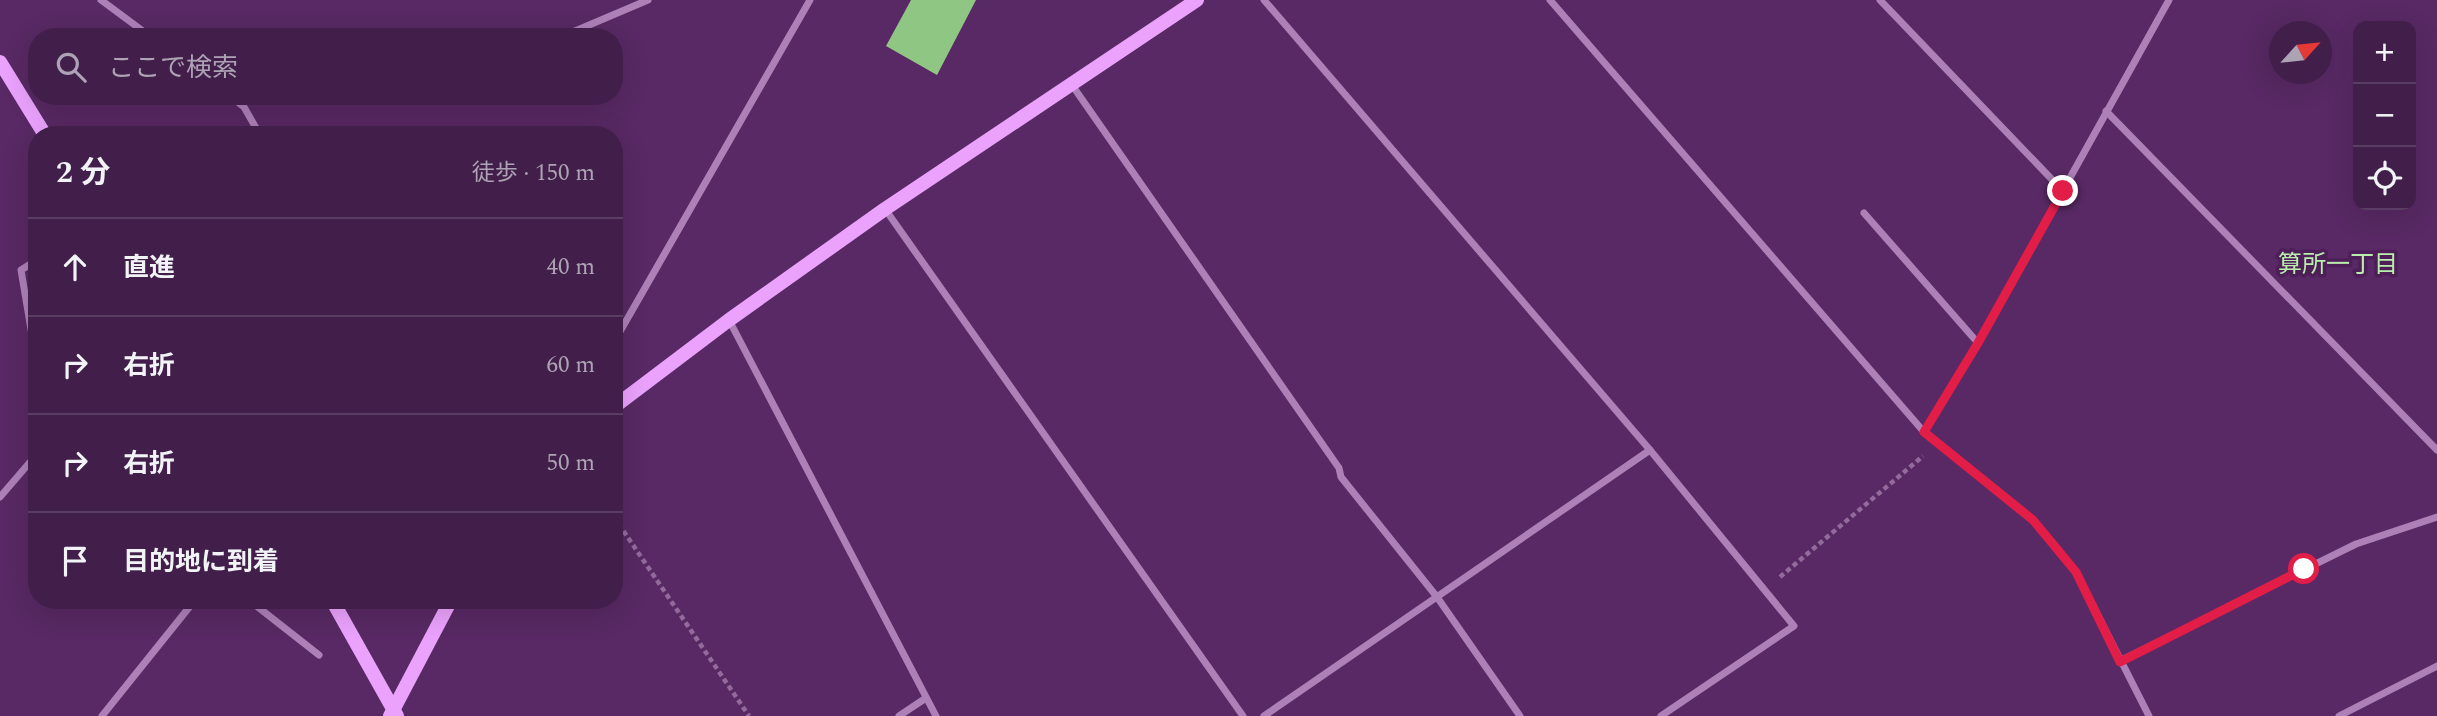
<!DOCTYPE html>
<html lang="ja">
<head>
<meta charset="utf-8">
<style>
  :root { --surface:#421f4b; --page:#4c2c55; --text:#f1f3f6; --muted:#aea2b5; --line:#5a3d63 }
  body { margin:0; font-family:Spectral,"Noto Sans JP",serif; background:var(--page); color:var(--text) }
  .controls { position:absolute; right:21px; top:21px; display:grid; overflow:hidden; border-radius:14px; box-shadow:0 7px 28px #0002 }
  .controls button { width:63px; height:63px; display:grid; place-items:center; padding:0; border:0; border-bottom:2px solid var(--line); background:var(--surface); color:var(--text); font:35px sans-serif }
  .compass { position:absolute; left:2269px; top:21px; width:63px; height:63px; border-radius:50%; background:var(--surface); box-shadow:0 7px 28px #0002; rotate:63deg }
  .stop { position:absolute; width:21px; height:21px; margin:-16px; border:5px solid #e11d48; border-radius:50%; background:#fff }
  .stop.end { background:#e11d48; border-color:#fff; box-shadow:0 2px 7px #0008 }
  .list { margin:0; padding:0; list-style:none }
  h2 { display:flex; justify-content:space-between; align-items:center; height:91px; margin:0; padding:0 28px; font-size:30px }
  h2 small { font-size:23px; font-weight:400; color:var(--muted) }
  .list li { display:grid; grid-template-columns:46px 1fr auto; gap:21px; align-items:center; box-sizing:border-box; height:98px; padding:0 28px; border-top:2px solid var(--line) }
  .list b { display:block; font-size:26px; white-space:nowrap }
  .list em { font-size:23px; font-style:normal; color:var(--muted) }
  .icon { flex:none; width:38px; height:38px; fill:none; stroke:currentColor; stroke-width:2; stroke-linecap:round; stroke-linejoin:round }
  .map { position:relative; flex:none; width:2437px; height:716px; overflow:hidden }
  .search { position:absolute; background:var(--surface); box-shadow:0 7px 28px #0002; left:28px; top:28px; width:595px; height:77px; display:flex; align-items:center; gap:18px; box-sizing:border-box; padding:0 24px; border-radius:28px; color:var(--muted); font-size:26px }
  .panel { position:absolute; background:var(--surface); box-shadow:0 7px 28px #0002; left:28px; top:126px; width:595px; height:483px; border-radius:28px }
  .map>svg:first-child { display:block }
  .building { fill:#90c683 }
  .lines { fill:none; stroke-linecap:round; stroke-linejoin:round }
  .path { stroke:#926b9c; stroke-width:4.5; stroke-dasharray:5 3.5; stroke-linecap:butt }
  .street { stroke:#ad80b8; stroke-width:7 }
  .secondary { stroke:#eaa2fc; stroke-width:14 }
  .route { stroke:#e11d48; stroke-width:9 }
  .labels { text-anchor:middle; dominant-baseline:central; stroke-width:7; stroke-linejoin:round; paint-order:stroke }
  .neighbourhood-label { font-size:24px; fill:#baedad; stroke:#4d1e58 }
</style>
</head>
<body>
<div class="map">
<svg width="2437" height="716" viewBox="0 0 2437 716">
  <rect width="100%" height="100%" fill="#582964"/>
  <path class="building" d="M911 0H976L937 75 886 46Z"/>
  <g class="lines">
    <g class="path">
      <path d="M614 517 749 716"/>
      <path d="M1780 577 1923 456"/>
    </g>
    <g class="street">
      <path d="M101 0 151 37"/>
      <path d="M1264 0 1650 450 1264 716"/>
      <path d="M1550 0 1924 432 2033 520 2076 572 2149 716"/>
      <path d="M1880 0 2063 191"/>
      <path d="M568 34 648 0"/>
      <path d="M1072 85 1339 468 1341 477 1437 597 1520 716"/>
      <path d="M230 96 244 107 260 135"/>
      <path d="M2106 111 2437 450"/>
      <path d="M885 209 1243 716"/>
      <path d="M1864 213 1978 343"/>
      <path d="M37 260 21 270 37 365"/>
      <path d="M729 320 936 716"/>
      <path d="M614 342 810 0"/>
      <path d="M1924 432 1978 343 2169 0"/>
      <path d="M1650 450 1794 626 1661 716"/>
      <path d="M0 497 37 454"/>
      <path d="M249 600 319 655"/>
      <path d="M2120 661 2356 544 2437 517"/>
      <path d="M102 716 195 600"/>
      <path d="M899 716 926 698"/>
      <path d="M2339 716 2437 666"/>
    </g>
    <g class="secondary">
      <path d="M0 62 45 135"/>
      <path d="M614 407 729 320 885 209 1197 0"/>
      <path d="M332 600 397 716"/>
      <path d="M390 716 451 600"/>
    </g>
  </g>
  <g class="lines">
    <path class="route" d="M2063 191 1978 343 1924 432 2033 520 2076 572 2120 662 2304 569"/>
  </g>
  <g class="labels">
    <g class="neighbourhood-label">
      <text x="2338" y="265">算所一丁目</text>
    </g>
  </g>
</svg>
<div class="controls">
<button>+</button>
<button>−</button>
<button><svg class="icon" aria-label="locate" viewBox="0 0 24 24"><circle cx="12" cy="12" r="6"/><path d="M12 2v4M12 18v4M2 12h4M18 12h4"/></svg></button>
</div>
<svg class="compass" viewBox="-18 -18 36 36"><path d="M0-13l5 13h-10z" fill="#e53935"/><path d="M0 13l5-13h-10z" fill="#aea2b5"/></svg>
<div class="stop" style="left:2304px;top:569px"></div>
<div class="stop end" style="left:2063px;top:191px"></div>
<div class="search"><svg class="icon" aria-label="search" viewBox="0 0 24 24"><circle cx="10" cy="10" r="6"/><path d="M15 15l6 6"/></svg>ここで検索</div>
<section class="panel">
<h2>2 分<small>徒歩 · 150 m</small></h2>
<ul class="list">
<li><svg class="icon" aria-label="ahead" viewBox="0 0 24 24"><path d="M12 20V5M6 11l6-6 6 6"/></svg><div><b>直進</b></div><em>40 m</em></li>
<li><svg class="icon" aria-label="right" viewBox="0 0 24 24"><path d="M7 20v-9h11M14 6l5 5-5 5"/></svg><div><b>右折</b></div><em>60 m</em></li>
<li><svg class="icon" aria-label="right" viewBox="0 0 24 24"><path d="M7 20v-9h11M14 6l5 5-5 5"/></svg><div><b>右折</b></div><em>50 m</em></li>
<li><svg class="icon" aria-label="arrive" viewBox="0 0 24 24"><path d="M6 21V4h12l-3 4 3 4H6"/></svg><div><b>目的地に到着</b></div></li>
</ul>
</section>
</div>
</body>
</html>
